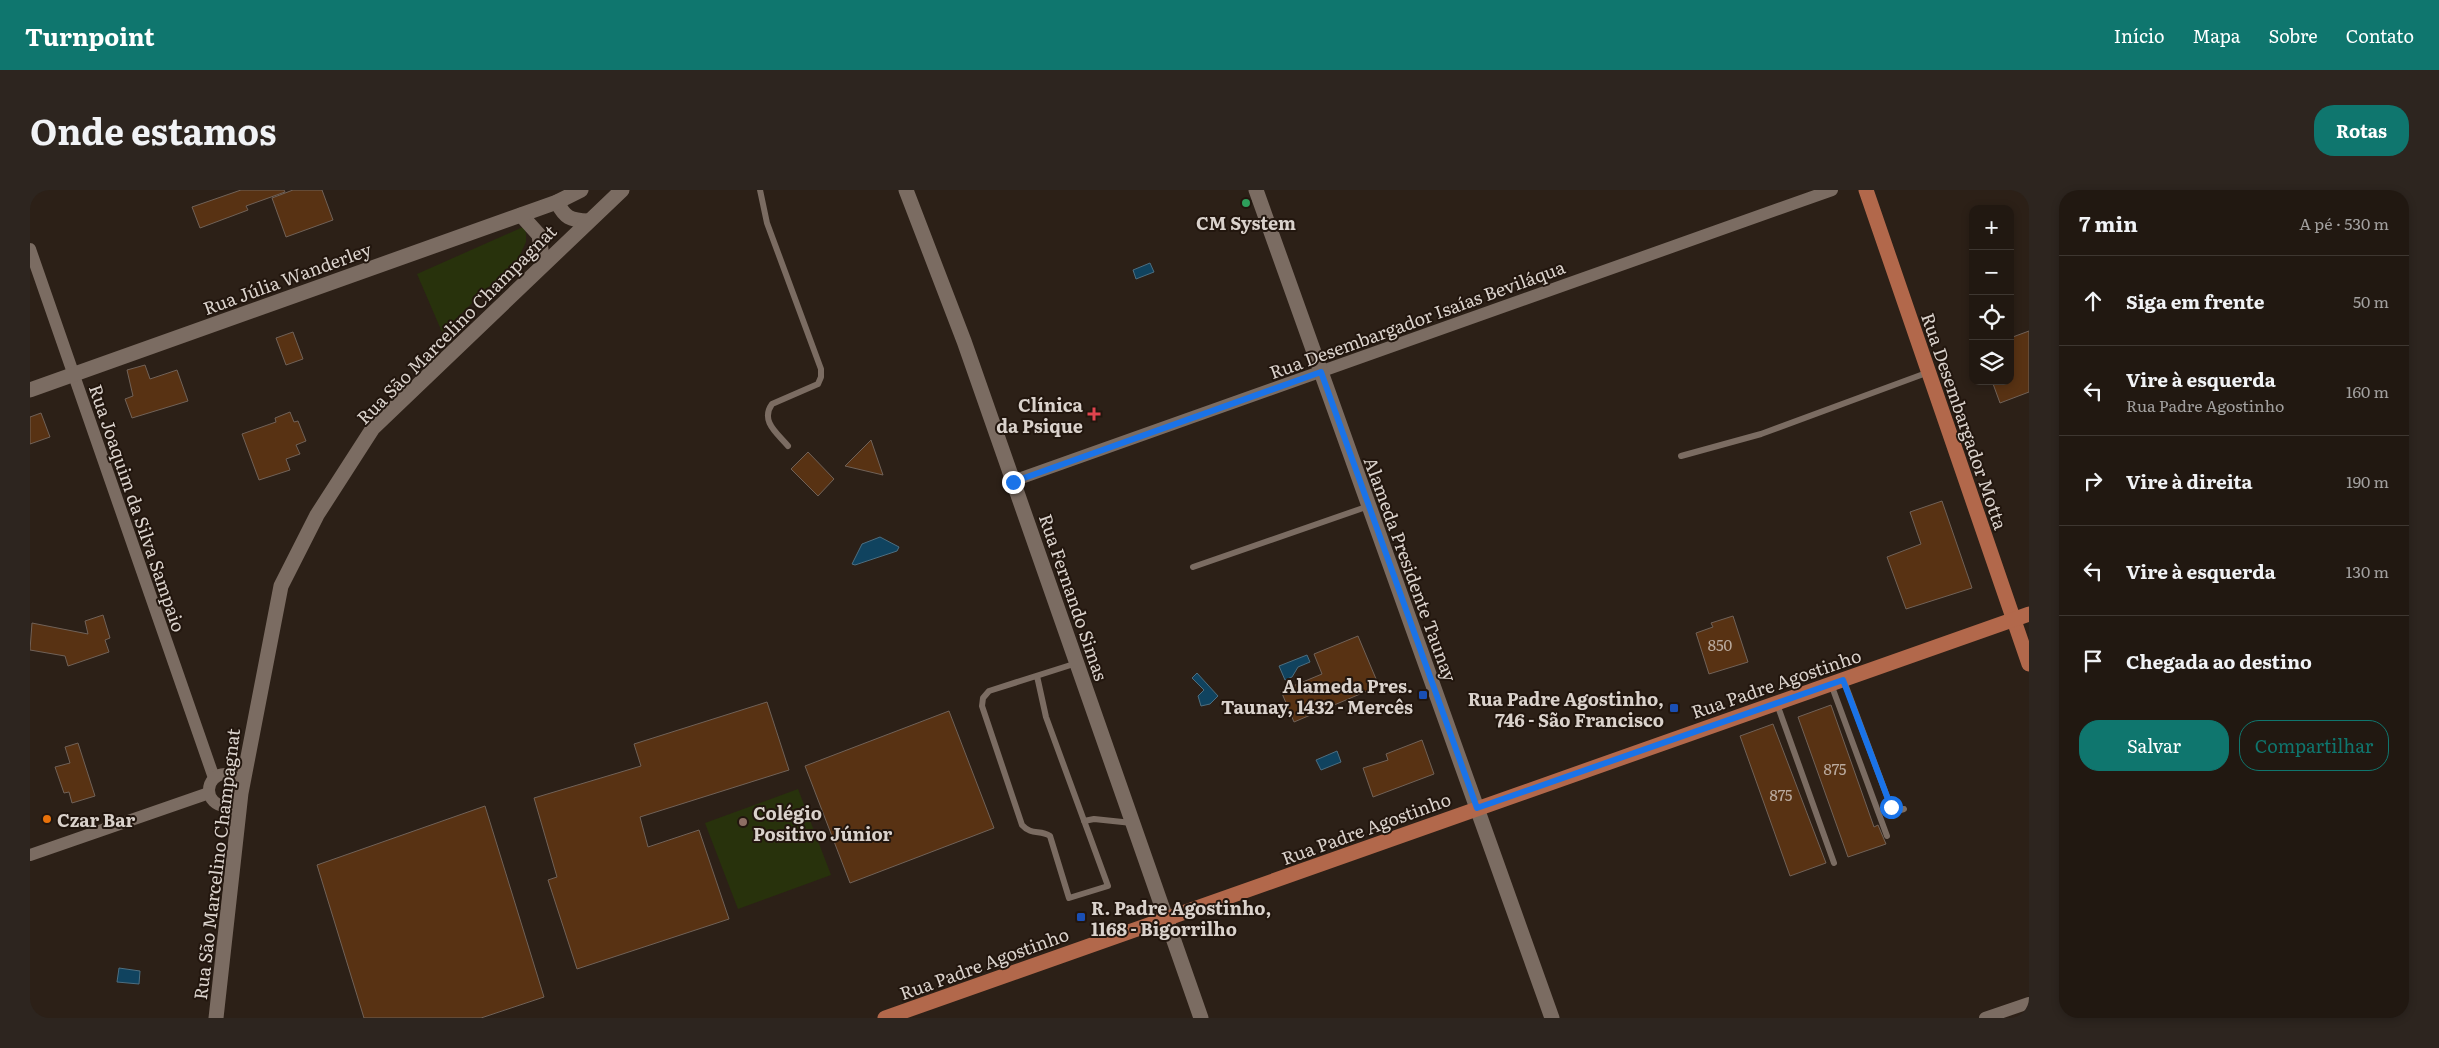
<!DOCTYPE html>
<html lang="pt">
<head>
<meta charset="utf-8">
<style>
  :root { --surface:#211811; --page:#2d251f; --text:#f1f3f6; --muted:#a2a09f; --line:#3e3731; --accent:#0f766e }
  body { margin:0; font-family:Literata,serif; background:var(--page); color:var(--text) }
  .controls { position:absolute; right:15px; top:15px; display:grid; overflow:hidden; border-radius:10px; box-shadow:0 2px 8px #0003 }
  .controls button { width:45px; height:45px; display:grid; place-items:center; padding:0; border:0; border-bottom:1px solid var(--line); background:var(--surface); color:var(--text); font:25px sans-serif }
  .stop { position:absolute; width:15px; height:15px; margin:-11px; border:4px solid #1a73e8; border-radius:50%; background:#fff }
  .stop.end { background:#1a73e8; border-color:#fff; box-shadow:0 1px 5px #0008 }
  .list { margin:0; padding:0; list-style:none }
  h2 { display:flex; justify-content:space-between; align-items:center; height:65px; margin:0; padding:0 20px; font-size:21px }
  h2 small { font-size:16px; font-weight:400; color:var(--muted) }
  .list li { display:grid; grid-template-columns:32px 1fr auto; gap:15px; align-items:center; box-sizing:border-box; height:90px; padding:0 20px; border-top:1px solid var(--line) }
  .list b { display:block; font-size:19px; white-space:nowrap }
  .list p { margin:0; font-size:16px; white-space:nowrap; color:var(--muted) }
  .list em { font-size:16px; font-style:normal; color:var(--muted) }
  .actions { display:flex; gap:10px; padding:15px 20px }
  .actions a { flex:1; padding:11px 0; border:1px solid var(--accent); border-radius:20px; text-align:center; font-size:18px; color:var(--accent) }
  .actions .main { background:var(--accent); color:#fff }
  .icon { flex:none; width:28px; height:28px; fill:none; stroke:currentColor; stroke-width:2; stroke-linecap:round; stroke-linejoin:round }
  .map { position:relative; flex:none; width:1999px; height:828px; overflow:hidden; border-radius:20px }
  header { display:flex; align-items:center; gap:30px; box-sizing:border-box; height:70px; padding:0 25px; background:var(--accent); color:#fff }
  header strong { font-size:24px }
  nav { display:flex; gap:28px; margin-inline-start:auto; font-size:18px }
  .intro { display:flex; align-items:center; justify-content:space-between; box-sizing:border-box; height:120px; padding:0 30px }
  h1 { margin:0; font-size:35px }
  .button { padding:12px 22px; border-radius:20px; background:var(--accent); color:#fff; font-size:18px; font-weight:700 }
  main { display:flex; gap:30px; padding:0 30px }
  aside { flex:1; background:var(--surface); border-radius:20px; box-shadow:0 2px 8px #0003 }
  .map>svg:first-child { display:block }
  .green { fill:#28320c }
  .water { fill:#10435f; stroke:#4d6e80 }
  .building { fill:#583213; stroke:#716258 }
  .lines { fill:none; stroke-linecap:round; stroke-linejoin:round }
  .service { stroke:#7b6c62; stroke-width:6 }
  .minor { stroke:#7b6c62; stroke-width:12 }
  .tertiary { stroke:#7b6c62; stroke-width:15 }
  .secondary { stroke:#7b6c62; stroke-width:15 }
  .primary { stroke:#b2684b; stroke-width:15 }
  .route { stroke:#1a73e8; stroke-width:6 }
  .leisure-dot { fill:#2e9e5b; stroke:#22160e; stroke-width:2 }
  .health-dot { fill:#e0444e; stroke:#22160e; stroke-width:2 }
  .transit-dot { fill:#1a4fb4; stroke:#22160e; stroke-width:2 }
  .food-dot { fill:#e8710a; stroke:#22160e; stroke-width:2 }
  .education-dot { fill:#8d6e63; stroke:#22160e; stroke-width:2 }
  .labels { text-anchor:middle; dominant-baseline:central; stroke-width:4; stroke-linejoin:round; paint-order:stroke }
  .number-label { font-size:15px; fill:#baaa9e }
  .poi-label { font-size:18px; font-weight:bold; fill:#dad2cc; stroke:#22160e; text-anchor:end }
  .street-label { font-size:18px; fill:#dad2cc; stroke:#22160e }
</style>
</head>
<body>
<header>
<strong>Turnpoint</strong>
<nav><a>Início</a><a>Mapa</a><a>Sobre</a><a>Contato</a></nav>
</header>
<div class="intro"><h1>Onde estamos</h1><a class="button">Rotas</a></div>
<main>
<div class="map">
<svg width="1999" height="828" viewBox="0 0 1999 828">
  <rect width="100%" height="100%" fill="#2c2017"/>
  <g class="green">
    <path d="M493 37 496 43V52L488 69 412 142 387 84Z"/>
    <path d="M768 599 801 685 708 719 675 633Z"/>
  </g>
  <g class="water">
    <path d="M1120 73 1124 82 1106 89 1103 80Z"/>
    <path d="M850 347 869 357 867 361 825 375 822 374 832 354Z"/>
    <path d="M1277 465 1280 472 1268 477 1262 487 1255 490 1249 476Z"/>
    <path d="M1167 483 1188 506 1180 514 1171 516 1168 506 1174 500 1162 488Z"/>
    <path d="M1307 561 1311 572 1291 580 1286 570Z"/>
    <path d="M89 778 110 781 109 794 87 792Z"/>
  </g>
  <g class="building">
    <path d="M211 0H254L255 2 216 16 218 20 170 38 162 17Z"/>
    <path d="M263 0H292L303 30 256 47 242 8Z"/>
    <path d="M1999 141V202L1970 213 1962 191H1980V148Z"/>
    <path d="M263 142 273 169 256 175 246 148Z"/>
    <path d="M115 175 120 189 147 180 158 211 102 228 95 209 103 206 97 180Z"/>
    <path d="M260 222 264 232 268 231 276 251 266 255 270 264 256 269 260 280 229 290 212 244 246 232 245 228Z"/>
    <path d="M11 223 20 247 0 254V227Z"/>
    <path d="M841 250 853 285 815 276Z"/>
    <path d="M778 262 804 289 788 306 761 279Z"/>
    <path d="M1912 311 1942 398 1876 419 1857 367 1891 354 1880 322Z"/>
    <path d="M73 425 80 448 75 450 79 462 38 476 35 466 0 460 2 433 58 444 55 431Z"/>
    <path d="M1703 426 1718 472 1679 484 1666 443 1683 437 1681 433Z"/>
    <path d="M1328 446 1349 496 1264 532 1251 501 1292 484 1284 464Z"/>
    <path d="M737 512 759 580 610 627 618 657 669 640 699 729 547 779 518 690 527 687 504 608 611 576 604 554Z"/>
    <path d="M1801 515 1844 637 1848 635 1856 654 1818 667 1768 527Z"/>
    <path d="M919 521 964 638 820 693 775 576Z"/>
    <path d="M1743 534 1796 673 1760 686 1710 546Z"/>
    <path d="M1392 550 1404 584 1343 607 1333 578 1358 570 1356 564Z"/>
    <path d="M48 553 65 606 42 613 39 602 34 603 25 577 40 573 35 557Z"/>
    <path d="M455 616 514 807 451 828H334L287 675Z"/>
  </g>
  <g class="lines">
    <g class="service">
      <path d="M730 0 737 33 791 179V187L788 194 742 214C730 231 747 243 758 256"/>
      <path d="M1651 266 1731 244 1899 182"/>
      <path d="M1163 377 1339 316"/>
      <path d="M1007 486 1016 527 1078 696 1039 708 1020 646C1010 639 1002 646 992 635L952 516 953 508 959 501 1047 473"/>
      <path d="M1814 491 1861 617 1867 621 1874 619"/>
      <path d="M1801 494 1857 646"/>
      <path d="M1747 514 1804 673"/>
      <path d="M1054 631 1064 629 1102 633"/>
    </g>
    <g class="minor">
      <path d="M0 59 184 588"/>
      <path d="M983 291 1802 0"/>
      <circle cx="195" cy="600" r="16"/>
      <path d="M0 665 179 603"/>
      <path d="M1955 828 1999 813"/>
    </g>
    <path class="tertiary" d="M527 12C535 28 540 30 558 31"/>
    <g class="secondary">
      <path d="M876 0 934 151 1171 828"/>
      <path d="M1226 0 1522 828"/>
      <path d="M491 25 509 45 513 74"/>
      <path d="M0 200 527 12 551 0"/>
      <path d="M186 828 211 603 251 396 287 325 343 238 592 0"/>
    </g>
    <g class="primary">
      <path d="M1836 0 1999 474"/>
      <path d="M855 828 1999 424"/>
    </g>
  </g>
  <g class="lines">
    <path class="route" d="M983 292 1291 182 1447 618 1813 490 1861 617"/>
  </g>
  <circle class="leisure-dot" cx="1216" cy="13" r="5"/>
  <path class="health-dot" d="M1061.5 216.5h5v5h5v5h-5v5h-5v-5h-5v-5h5z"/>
  <g class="transit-dot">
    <rect x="1388" y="500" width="10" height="10" rx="2.5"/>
    <rect x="1639" y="513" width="10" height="10" rx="2.5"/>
    <rect x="1046" y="722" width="10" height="10" rx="2.5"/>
  </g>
  <circle class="food-dot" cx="17" cy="629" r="5"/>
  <circle class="education-dot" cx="713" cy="632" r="5"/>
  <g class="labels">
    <g class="number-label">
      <text x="1690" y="454">850</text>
      <text x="1805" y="578">875</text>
      <text x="1751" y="604">875</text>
    </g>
    <g class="poi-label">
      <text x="1216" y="32" text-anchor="middle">CM System</text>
      <text x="1053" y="214">Clínica<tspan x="1053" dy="21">da Psique</tspan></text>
      <text x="1383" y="495">Alameda Pres.<tspan x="1383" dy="21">Taunay, 1432 - Mercês</tspan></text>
      <text x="1634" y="508">Rua Padre Agostinho,<tspan x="1634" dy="21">746 - São Francisco</tspan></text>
      <text x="723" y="622" text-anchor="start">Colégio<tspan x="723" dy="21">Positivo Júnior</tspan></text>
      <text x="27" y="629" text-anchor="start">Czar Bar</text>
      <text x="1061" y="717" text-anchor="start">R. Padre Agostinho,<tspan x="1061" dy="21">1168 - Bigorrilho</tspan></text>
    </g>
    <g class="street-label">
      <text transform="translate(257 88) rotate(-20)">Rua Júlia Wanderley</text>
      <text transform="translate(1387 129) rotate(-20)">Rua Desembargador Isaías Beviláqua</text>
      <text transform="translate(426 134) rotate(-45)">Rua São Marcelino Champagnat</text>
      <text transform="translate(1935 231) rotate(71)">Rua Desembargador Motta</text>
      <text transform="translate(108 318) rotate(71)">Rua Joaquim da Silva Sampaio</text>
      <text transform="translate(1381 379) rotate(70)">Alameda Presidente Taunay</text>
      <text transform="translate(1044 407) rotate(71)">Rua Fernando Simas</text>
      <text transform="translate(1746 493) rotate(-19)">Rua Padre Agostinho</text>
      <text transform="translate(1336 638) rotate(-20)">Rua Padre Agostinho</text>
      <text transform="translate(186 674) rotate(-83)">Rua São Marcelino Champagnat</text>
      <text transform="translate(954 773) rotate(-20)">Rua Padre Agostinho</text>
    </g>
  </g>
</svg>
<div class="controls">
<button>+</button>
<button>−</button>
<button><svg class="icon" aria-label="locate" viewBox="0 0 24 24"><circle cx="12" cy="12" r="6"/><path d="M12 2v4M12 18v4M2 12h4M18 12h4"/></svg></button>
<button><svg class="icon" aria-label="layers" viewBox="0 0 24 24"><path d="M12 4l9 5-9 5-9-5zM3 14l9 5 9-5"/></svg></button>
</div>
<div class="stop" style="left:1861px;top:617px"></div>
<div class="stop end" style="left:983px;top:292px"></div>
</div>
<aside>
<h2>7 min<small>A pé · 530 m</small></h2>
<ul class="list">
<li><svg class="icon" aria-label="ahead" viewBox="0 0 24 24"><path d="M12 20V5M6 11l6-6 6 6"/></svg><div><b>Siga em frente</b></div><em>50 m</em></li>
<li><svg class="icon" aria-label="left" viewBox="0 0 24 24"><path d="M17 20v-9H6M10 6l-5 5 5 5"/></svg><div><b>Vire à esquerda</b><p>Rua Padre Agostinho</p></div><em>160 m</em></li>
<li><svg class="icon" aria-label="right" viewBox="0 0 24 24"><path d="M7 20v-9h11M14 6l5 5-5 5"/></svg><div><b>Vire à direita</b></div><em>190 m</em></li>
<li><svg class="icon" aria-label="left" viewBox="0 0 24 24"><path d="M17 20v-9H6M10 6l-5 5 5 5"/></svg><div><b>Vire à esquerda</b></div><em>130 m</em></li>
<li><svg class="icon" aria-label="arrive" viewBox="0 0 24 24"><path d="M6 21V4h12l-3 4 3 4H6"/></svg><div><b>Chegada ao destino</b></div></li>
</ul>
<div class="actions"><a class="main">Salvar</a><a>Compartilhar</a></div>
</aside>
</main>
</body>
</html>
